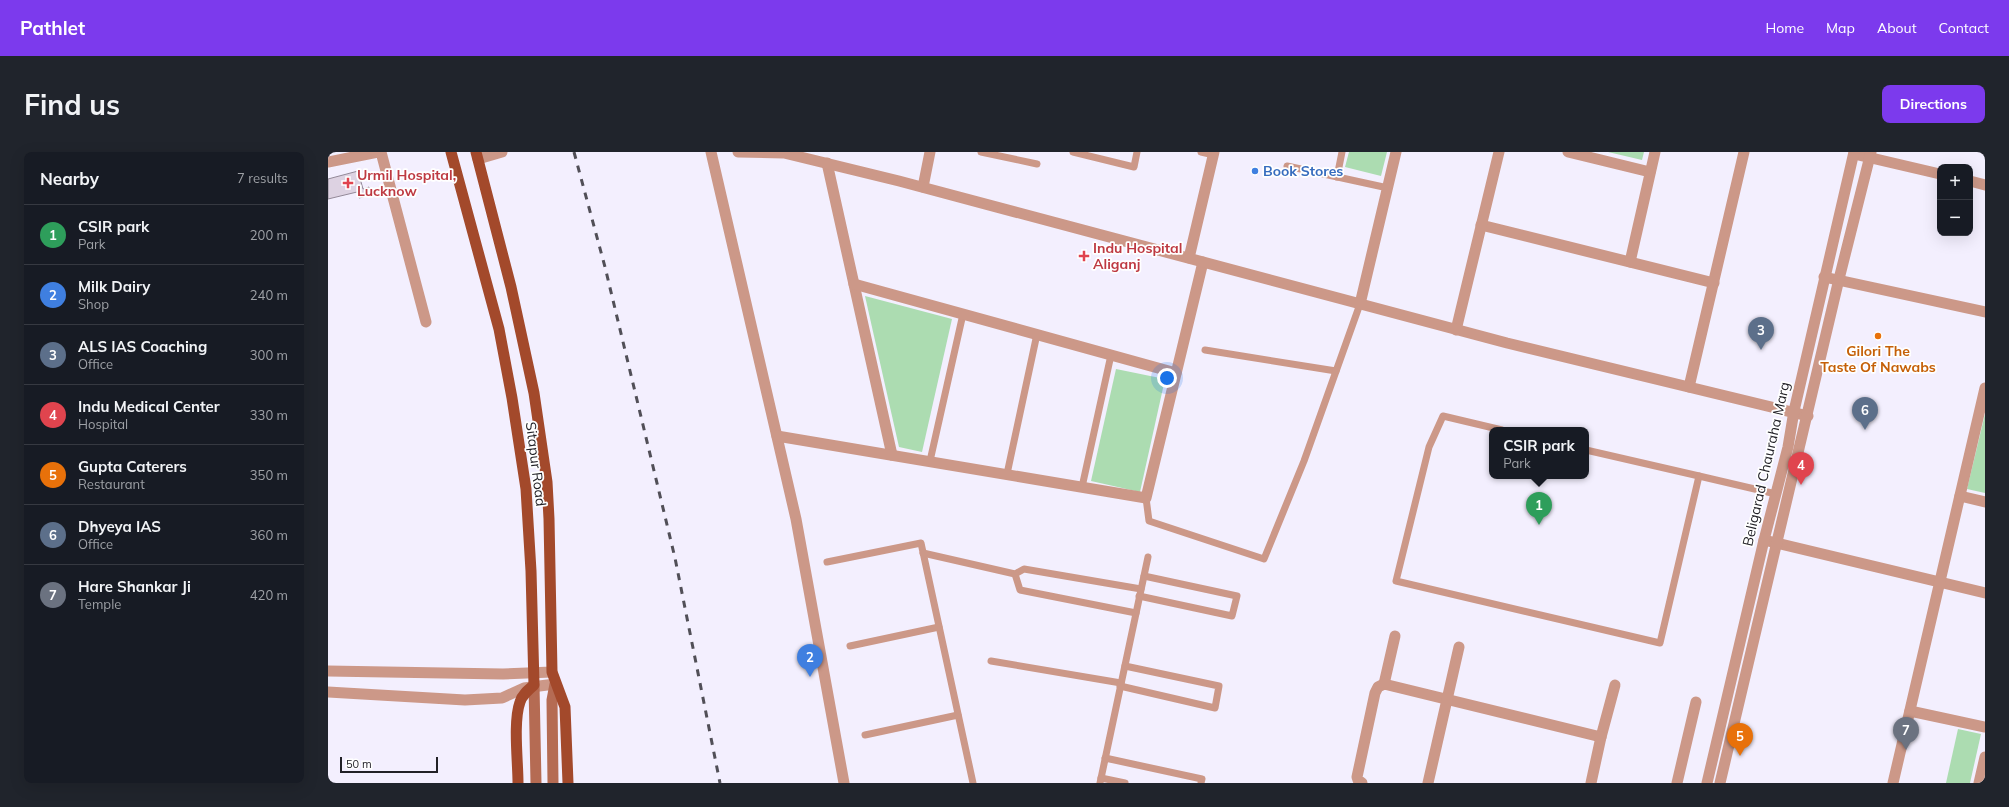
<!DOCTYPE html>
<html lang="en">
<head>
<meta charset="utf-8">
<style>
  :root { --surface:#171b24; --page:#20242c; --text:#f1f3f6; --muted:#9ea1a6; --line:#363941; --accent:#7c3aed }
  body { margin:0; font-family:Mulish,sans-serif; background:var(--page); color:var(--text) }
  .controls { position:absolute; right:12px; top:12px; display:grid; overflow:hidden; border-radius:8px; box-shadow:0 4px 16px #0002 }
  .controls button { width:36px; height:36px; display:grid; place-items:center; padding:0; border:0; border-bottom:1px solid var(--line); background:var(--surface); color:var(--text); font:20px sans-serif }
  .scale { position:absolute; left:12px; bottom:10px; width:98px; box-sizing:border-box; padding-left:4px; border:2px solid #222127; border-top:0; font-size:11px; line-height:14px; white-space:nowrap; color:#222127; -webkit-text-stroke:3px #fff; paint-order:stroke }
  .you { position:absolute; left:839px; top:226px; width:14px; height:14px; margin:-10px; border:3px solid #fff; border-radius:50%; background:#1a73e8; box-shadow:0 0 0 6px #1a73e833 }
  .badge { display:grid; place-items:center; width:26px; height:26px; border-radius:50%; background:var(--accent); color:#fff; font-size:13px; font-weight:700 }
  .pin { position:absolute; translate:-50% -33px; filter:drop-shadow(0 1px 2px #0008) }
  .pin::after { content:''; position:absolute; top:21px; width:14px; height:12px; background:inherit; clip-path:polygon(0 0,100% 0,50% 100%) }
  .popup { position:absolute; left:1161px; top:275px; width:100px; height:52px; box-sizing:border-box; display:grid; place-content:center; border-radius:8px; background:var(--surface); filter:drop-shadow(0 1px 3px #0005); font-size:13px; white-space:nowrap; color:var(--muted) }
  .popup b { font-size:15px; color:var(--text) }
  .popup::after { content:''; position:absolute; left:50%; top:100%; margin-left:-8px; border:8px solid transparent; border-top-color:var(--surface) }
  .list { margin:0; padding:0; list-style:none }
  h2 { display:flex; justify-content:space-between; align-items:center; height:52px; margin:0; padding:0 16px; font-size:17px }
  h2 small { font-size:13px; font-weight:400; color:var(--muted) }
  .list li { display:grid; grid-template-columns:26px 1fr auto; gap:12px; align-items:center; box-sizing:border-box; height:60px; padding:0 16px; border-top:1px solid var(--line) }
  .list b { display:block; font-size:15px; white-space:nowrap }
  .list p { margin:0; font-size:13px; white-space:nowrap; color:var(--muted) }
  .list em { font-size:13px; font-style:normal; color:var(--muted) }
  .map { position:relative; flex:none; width:1657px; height:631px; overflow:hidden; border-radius:8px }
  header { display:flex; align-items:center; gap:24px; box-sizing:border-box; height:56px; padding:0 20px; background:var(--accent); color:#fff }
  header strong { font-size:19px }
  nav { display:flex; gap:22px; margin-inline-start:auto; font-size:14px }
  .intro { display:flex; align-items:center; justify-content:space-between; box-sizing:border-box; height:96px; padding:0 24px }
  h1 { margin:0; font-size:28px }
  .button { padding:10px 18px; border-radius:8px; background:var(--accent); color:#fff; font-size:14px; font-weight:700 }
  main { display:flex; gap:24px; padding:0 24px }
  aside { flex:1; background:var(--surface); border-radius:8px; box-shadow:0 4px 16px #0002 }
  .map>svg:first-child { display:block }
  .green { fill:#acdcb1 }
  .building { fill:#ddd2e2; stroke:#938998 }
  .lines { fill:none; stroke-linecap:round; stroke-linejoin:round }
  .service { stroke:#cc9888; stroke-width:7 }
  .minor { stroke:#cc9888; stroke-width:11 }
  .tertiary { stroke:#cc9888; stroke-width:11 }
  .secondary { stroke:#b56b53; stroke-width:11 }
  .primary { stroke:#a3492b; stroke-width:11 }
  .rail { stroke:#514f57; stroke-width:3; stroke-dasharray:7 7; stroke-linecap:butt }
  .shop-dot { fill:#3f7fe0; stroke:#fff; stroke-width:1.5 }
  .health-dot { fill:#e0444e; stroke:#fff; stroke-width:1.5 }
  .food-dot { fill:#e8710a; stroke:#fff; stroke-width:1.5 }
  .labels { text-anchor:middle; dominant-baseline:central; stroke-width:3.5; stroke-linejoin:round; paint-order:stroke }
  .shop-label { font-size:14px; font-weight:bold; fill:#366cbe; stroke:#fff; text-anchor:start }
  .health-label { font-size:14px; font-weight:bold; fill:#be3a42; stroke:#fff; text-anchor:start }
  .food-label { font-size:14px; font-weight:bold; fill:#c56008; stroke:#fff }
  .street-label { font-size:14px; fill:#222127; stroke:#fff }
</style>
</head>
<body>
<header>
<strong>Pathlet</strong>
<nav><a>Home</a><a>Map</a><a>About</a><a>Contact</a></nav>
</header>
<div class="intro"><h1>Find us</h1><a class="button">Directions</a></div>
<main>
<aside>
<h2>Nearby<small>7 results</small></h2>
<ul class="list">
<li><span class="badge" style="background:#2e9e5b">1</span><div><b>CSIR park</b><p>Park</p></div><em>200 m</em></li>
<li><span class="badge" style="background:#3f7fe0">2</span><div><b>Milk Dairy</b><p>Shop</p></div><em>240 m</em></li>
<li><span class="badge" style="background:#5c6f8a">3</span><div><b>ALS IAS Coaching</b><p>Office</p></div><em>300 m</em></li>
<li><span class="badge" style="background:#e0444e">4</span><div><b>Indu Medical Center</b><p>Hospital</p></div><em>330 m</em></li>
<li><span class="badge" style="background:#e8710a">5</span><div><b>Gupta Caterers</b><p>Restaurant</p></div><em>350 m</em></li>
<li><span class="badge" style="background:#5c6f8a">6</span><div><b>Dhyeya IAS</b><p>Office</p></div><em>360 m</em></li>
<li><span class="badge" style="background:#6b7280">7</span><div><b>Hare Shankar Ji</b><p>Temple</p></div><em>420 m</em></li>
</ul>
</aside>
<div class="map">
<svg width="1657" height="631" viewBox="0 0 1657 631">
  <rect width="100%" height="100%" fill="#f3effe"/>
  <g class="green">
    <path d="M1021 0H1059L1053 24 1017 15Z"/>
    <path d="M1280 0H1316L1314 8Z"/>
    <path d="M537 144 624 167 594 300 571 295Z"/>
    <path d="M788 217 837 227 812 340 763 329Z"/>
    <path d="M1657 262V341L1639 337Z"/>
    <path d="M1630 577 1653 582 1642 631H1618Z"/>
  </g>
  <path class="building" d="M30 19 35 37 41 35 43 43 31 46 29 40 0 47V27Z"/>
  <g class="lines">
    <g class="service">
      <path d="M653 0 709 12"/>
      <path d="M745 0 806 15 809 0"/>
      <path d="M873 0 886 3"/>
      <path d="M959 14 1060 36"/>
      <path d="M1009 25 1014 0"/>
      <path d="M877 198 1008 219"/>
      <path d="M1174 278 1115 264 1101 295 1068 429 1332 491 1371 324 1258 298"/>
      <path d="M602 309 635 162"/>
      <path d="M679 322 709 182"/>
      <path d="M1371 324 1448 342"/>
      <path d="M754 335 783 203"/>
      <path d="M818 346 821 369 936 407 976 309 1032 152"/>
      <path d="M595 401 687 422 696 417 813 437"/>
      <path d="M499 410 593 391 645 631"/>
      <path d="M687 422 692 438 808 461"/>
      <path d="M811 444 904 464 909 444 816 424"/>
      <path d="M522 494 611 475"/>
      <path d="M663 509 793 531"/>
      <path d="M792 534 887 556 891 534 797 514"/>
      <path d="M537 583 630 563"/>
      <path d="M777 606 874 627 873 631"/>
      <path d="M773 626 797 631"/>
      <path d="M772 631 820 405"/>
    </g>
    <g class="minor">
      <path d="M53 0 98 170"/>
      <path d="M383 0 468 367 516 631"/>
      <path d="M1240 0 1322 20"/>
      <path d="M1526 2 1612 22"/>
      <path d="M0 10 50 0"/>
      <path d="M499 11 564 303"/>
      <path d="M1642 29 1657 33"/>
      <path d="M595 35 602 0"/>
      <path d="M1153 73 1386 131"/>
      <path d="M1302 110 1327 0"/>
      <path d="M1496 125 1657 160"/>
      <path d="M526 132 848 221"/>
      <path d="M1032 152 1068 0"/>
      <path d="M1128 178 1171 0"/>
      <path d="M1361 235 1416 0"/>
      <path d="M449 284 818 346 875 110"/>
      <path d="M1632 344 1657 350"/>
      <path d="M1436 388 1657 441"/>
      <path d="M1056 532 1067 484"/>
      <path d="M1582 559 1657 575"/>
      <path d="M1273 585 1287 533"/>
      <path d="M1034 631 1030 628 1029 625 1047 541 1050 535 1056 532 1273 585 1263 631"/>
      <path d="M1100 631 1131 495"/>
      <path d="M1349 631 1368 550"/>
      <path d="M1565 631 1657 236"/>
      <path d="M1651 631 1657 605"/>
    </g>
    <g class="tertiary">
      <path d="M410 0 456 1 571 29 1179 191 1480 264"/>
      <path d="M150 7 174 0"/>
      <path d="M861 106 886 0"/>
      <path d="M0 519 175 522 224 520"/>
      <path d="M0 540 137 548 174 546 196 536 227 532"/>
      <path d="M1379 631 1436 388 1460 295 1466 259 1526 0"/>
      <path d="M1392 631 1511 127 1543 0"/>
    </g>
    <g class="secondary">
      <path d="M206 533 208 631"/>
      <path d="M225 631 224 548 227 532"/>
    </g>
    <g class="primary">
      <path d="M123 0 171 177 184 246 198 337 203 419 206 533C200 538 194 543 192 550 185 570 190 609 190 631"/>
      <path d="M148 0 183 135 206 241 219 330 221 367 224 520 237 555 240 631"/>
    </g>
    <path class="rail" d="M246 0 277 115 347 406 392 631"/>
  </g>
  <circle class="shop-dot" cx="927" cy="19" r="4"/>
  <g class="health-dot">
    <path d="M18 25h4v4h4v4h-4v4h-4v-4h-4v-4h4z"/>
    <path d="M754 98h4v4h4v4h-4v4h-4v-4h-4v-4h4z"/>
  </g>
  <circle class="food-dot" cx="1550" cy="184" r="4"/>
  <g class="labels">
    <g class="shop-label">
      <text x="935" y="19">Book Stores</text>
    </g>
    <g class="health-label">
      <text x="29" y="23">Urmil Hospital,<tspan x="29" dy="16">Lucknow</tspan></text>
      <text x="765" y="96">Indu Hospital<tspan x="765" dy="16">Aliganj</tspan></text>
    </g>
    <g class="food-label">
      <text x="1550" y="199">Gilori The<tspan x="1550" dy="16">Taste Of Nawabs</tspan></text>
    </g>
    <g class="street-label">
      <text transform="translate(208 312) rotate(83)">Sitapur Road</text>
      <text transform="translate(1438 312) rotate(-77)">Beligarad Chauraha Marg</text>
    </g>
  </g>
</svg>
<div class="controls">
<button>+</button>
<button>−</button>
</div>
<div class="scale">50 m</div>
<div class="you"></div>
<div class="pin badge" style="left:1211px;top:373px;background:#2e9e5b">1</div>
<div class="popup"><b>CSIR park</b>Park</div>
<div class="pin badge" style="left:482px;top:525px;background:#3f7fe0">2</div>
<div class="pin badge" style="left:1433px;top:198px;background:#5c6f8a">3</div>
<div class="pin badge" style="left:1473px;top:333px;background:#e0444e">4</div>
<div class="pin badge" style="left:1412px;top:604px;background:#e8710a">5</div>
<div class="pin badge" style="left:1537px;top:278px;background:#5c6f8a">6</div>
<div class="pin badge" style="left:1578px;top:598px;background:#6b7280">7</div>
</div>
</main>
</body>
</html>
